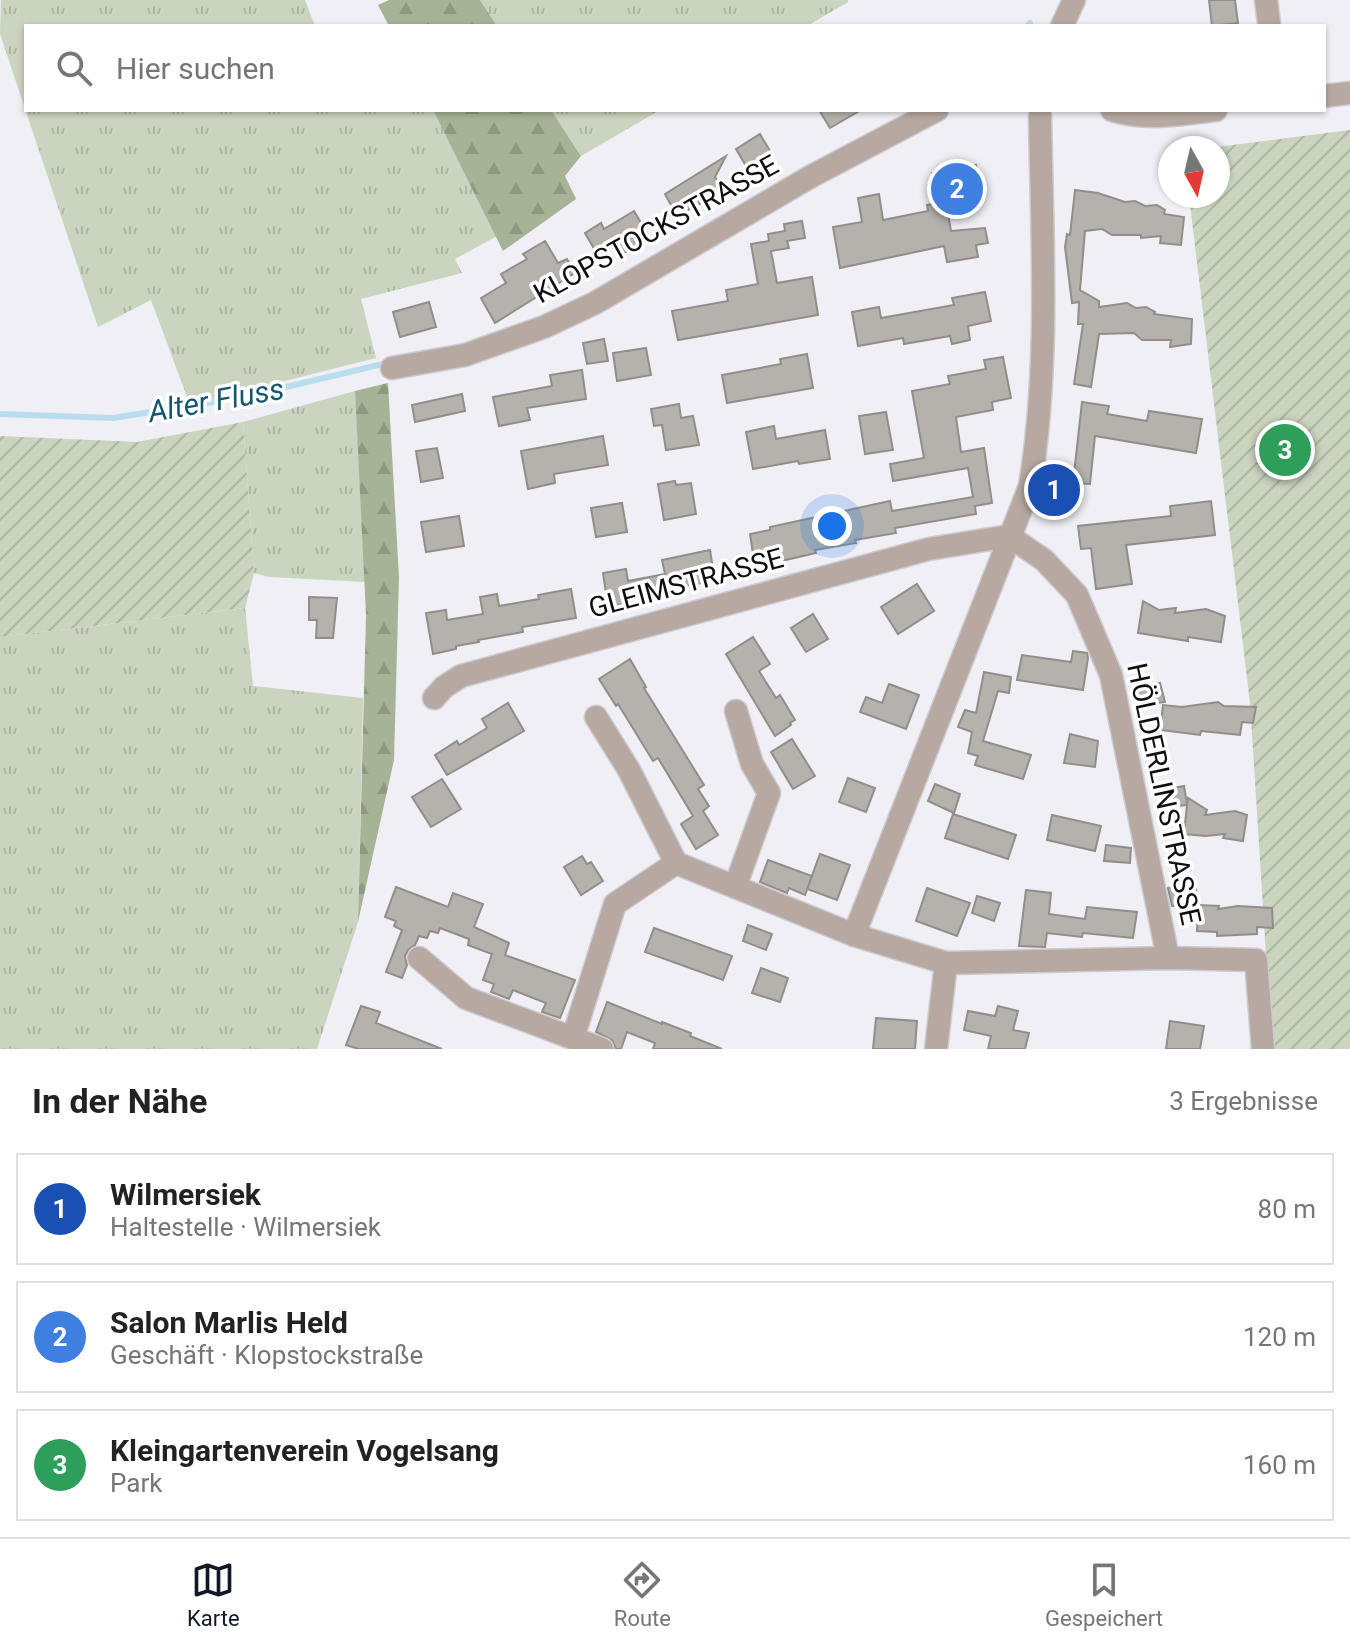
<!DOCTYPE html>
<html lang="de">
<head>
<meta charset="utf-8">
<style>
  :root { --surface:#fff; --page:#f2f2f2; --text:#222; --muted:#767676; --line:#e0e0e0; --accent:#111827 }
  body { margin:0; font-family:Roboto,sans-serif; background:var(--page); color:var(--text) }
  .compass { position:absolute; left:1158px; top:136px; width:72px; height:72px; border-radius:50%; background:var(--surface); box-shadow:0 2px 6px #0004; rotate:172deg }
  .you { position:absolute; left:832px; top:526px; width:28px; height:28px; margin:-20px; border:6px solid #fff; border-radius:50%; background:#1a73e8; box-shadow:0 0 0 12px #1a73e833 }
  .badge { display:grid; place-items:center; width:52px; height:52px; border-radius:50%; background:var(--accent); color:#fff; font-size:26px; font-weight:700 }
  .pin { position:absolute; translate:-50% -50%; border:4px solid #fff; box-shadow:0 2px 8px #0006 }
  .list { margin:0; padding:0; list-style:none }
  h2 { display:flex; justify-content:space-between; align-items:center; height:104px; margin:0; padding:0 32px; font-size:34px }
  h2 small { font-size:26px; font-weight:400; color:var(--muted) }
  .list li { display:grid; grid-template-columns:52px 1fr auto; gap:24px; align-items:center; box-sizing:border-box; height:112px; margin:0 16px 16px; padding:0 16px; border:2px solid var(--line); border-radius:0px }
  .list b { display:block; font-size:30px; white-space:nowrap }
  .list p { margin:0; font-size:26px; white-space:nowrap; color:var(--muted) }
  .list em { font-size:26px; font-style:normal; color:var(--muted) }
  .icon { flex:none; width:44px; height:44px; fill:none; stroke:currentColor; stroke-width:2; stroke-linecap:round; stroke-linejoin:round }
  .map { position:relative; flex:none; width:1350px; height:1049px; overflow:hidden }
  .search { position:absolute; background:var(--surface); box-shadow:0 2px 6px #0004; left:24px; right:24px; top:24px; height:88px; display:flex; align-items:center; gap:20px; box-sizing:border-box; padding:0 28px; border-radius:0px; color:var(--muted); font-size:30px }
  .sheet { height:488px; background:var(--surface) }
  nav { display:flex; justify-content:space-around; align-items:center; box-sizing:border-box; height:112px; border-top:2px solid var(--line); background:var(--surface); font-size:22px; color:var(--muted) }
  nav a { display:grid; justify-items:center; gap:4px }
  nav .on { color:var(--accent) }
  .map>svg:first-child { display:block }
  .grass { fill:url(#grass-tufts) }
  .forest { fill:url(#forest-firs) }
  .garden { fill:url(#garden-furrows) }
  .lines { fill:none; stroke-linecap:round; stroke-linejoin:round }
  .stream { stroke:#badded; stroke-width:6 }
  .building { fill:#b5b2ad; stroke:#918e8a; stroke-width:2 }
  .street-casing { stroke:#cbcbd0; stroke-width:25 }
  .street { stroke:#b7a8a2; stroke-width:22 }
  .labels { text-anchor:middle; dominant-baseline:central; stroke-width:7; stroke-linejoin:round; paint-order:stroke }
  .street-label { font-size:28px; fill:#0e0e10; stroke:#fff }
  .water-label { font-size:30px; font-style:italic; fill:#16566e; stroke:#fff }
</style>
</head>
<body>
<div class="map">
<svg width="1350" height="1049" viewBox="0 0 1350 1049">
  <defs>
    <pattern id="grass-tufts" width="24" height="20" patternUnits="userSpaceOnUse" patternTransform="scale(2)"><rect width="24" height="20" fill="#cbd4bf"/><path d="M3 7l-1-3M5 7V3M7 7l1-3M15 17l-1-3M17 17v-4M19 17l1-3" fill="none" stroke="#adb5a3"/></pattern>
    <pattern id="forest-firs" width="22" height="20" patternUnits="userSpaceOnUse" patternTransform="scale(2)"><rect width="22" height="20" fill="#a7b396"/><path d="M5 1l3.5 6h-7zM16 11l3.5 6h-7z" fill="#8f9980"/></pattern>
    <pattern id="garden-furrows" width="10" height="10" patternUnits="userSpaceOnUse" patternTransform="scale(2)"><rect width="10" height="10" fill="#cbd4bf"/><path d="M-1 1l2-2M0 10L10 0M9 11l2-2" fill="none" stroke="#adb5a3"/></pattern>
  </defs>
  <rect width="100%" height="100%" fill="#efeff5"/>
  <g class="grass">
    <path d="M1 0H305L315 26H26V110H433L497 236 455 259 462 273 361 299 376 358 190 405 151 300 98 327 0 34Z"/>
    <path d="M480 0H848V2L807 26H497Z"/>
    <path d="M551 110H660L581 156Z"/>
    <path d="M355 391 366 582 269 577 254 573 243 422Z"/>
    <path d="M245 608 253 686 363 698 358 922 317 1049H0V637Z"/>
  </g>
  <g class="forest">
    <path d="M389 0H480L497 26H389L378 5Z"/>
    <path d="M433 110H551L581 156 565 176 576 199 503 251Z"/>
    <path d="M388 383 399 577 394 760 358 922 366 615 355 391Z"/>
  </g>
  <g class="garden">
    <path d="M1350 130V1049H1272L1250 703 1189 196H1218V148H1209Z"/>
    <path d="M243 422 254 573 245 608 0 637V436L137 442Z"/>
  </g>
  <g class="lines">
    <g class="stream">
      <path d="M1027 26 1030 23"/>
      <path d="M0 414 113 418 244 397 387 363"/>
    </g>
  </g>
  <g class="building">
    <path d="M1209 0H1235L1238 23 1212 26Z"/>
    <path d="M819 110H861L830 128Z"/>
    <path d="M760 134 773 156 749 171 736 149Z"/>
    <path d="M726 156 715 177 724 191 677 216 665 194Z"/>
    <path d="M976 165 981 195 937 203 932 173Z"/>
    <path d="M1075 190 1098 193 1125 202 1135 201 1145 206 1157 205 1165 210 1164 214 1184 217 1181 245 1160 243 1161 236 1141 238V235H1112L1102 229 1085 231 1080 290 1099 301V307L1127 303 1136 308 1146 307 1155 312 1154 314 1192 319 1191 344 1170 347 1171 340H1142L1134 333 1099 334 1091 387 1074 384 1083 324H1078L1079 302 1072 303 1065 247 1067 234 1070 235Z"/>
    <path d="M879 194 883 220 928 211 927 205 946 202 951 231 985 228 988 243 976 245 978 257 947 262 944 246 840 268 833 227 862 222 858 198Z"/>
    <path d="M634 211 650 238 619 256 611 243 596 252 585 233 601 223 604 229Z"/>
    <path d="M802 221 805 238 787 241 789 248 771 251 777 283 812 277 818 315 678 340 672 311 728 301 726 290 758 284 751 244 769 241 768 234 785 231 784 224Z"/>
    <path d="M545 241 558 263 567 259 575 273 495 323 481 298 506 283 501 274 527 259 523 254Z"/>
    <path d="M985 292 991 321 968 326 970 340 952 344 950 336 904 344 903 338 858 346 852 312 879 307 881 318 954 305 952 298Z"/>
    <path d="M429 302 436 327 400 337 393 312Z"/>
    <path d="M604 339 608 361 587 364 583 343Z"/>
    <path d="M646 348 651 375 617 381 613 353Z"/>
    <path d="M807 354 813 388 727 403 722 375 781 364 780 359Z"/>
    <path d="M1003 357 1011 398 992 402 993 410 956 417 961 452 984 448 992 503 975 506 976 514 895 528 896 533 855 540 856 543 815 550 816 553 755 567 750 534 770 530V527L890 501 892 511 973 497 968 468 893 481 890 464 924 458 912 391 950 384 948 376 986 369 984 360Z"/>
    <path d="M582 370 586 399 527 408 530 420 499 426 493 397 552 386 550 375Z"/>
    <path d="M462 394 465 411 415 422 412 405Z"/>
    <path d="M1082 402 1109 406 1107 414 1147 421 1149 411 1202 419 1196 453 1095 436 1090 484 1073 483Z"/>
    <path d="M679 404 681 418 693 416 699 445 666 450 662 425 654 426 651 409Z"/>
    <path d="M886 412 893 450 865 454 859 416Z"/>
    <path d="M774 426 776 439 825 430 830 459 799 464 798 461 753 469 746 432Z"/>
    <path d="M603 436 608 465 554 474 555 483 528 489 521 451Z"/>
    <path d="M437 448 443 478 421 482 416 451Z"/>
    <path d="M675 481 676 485 691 483 696 514 664 520 658 484Z"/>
    <path d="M1211 501 1215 535 1126 545 1132 584 1096 589 1091 548 1081 549 1078 526 1171 516 1170 506Z"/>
    <path d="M622 503 627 532 596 537 591 508Z"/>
    <path d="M459 516 464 546 426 552 421 522Z"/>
    <path d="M710 550 715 581 678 587V590L639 598 640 601 608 607 603 573 626 569 628 581 665 574 662 560Z"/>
    <path d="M917 584 934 611 898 634 881 607Z"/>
    <path d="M571 589 576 618 522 627 523 632 478 640 479 642 456 646V649L433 654 426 613 446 610 447 620 483 614 480 597 497 594 499 606 539 599 538 595Z"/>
    <path d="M309 597 337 598 333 638H316L317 620H309Z"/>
    <path d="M1143 601 1159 610 1176 608 1175 613 1206 609 1225 616 1221 642 1188 637V641L1138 633Z"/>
    <path d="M813 614 828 639 806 652 791 628Z"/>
    <path d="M753 637 770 664 759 671 776 698 780 695 795 720 790 723 791 725 775 736 726 654Z"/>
    <path d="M1073 651 1087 653 1088 658 1083 690 1017 680 1022 655 1071 662Z"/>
    <path d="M630 659 646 687 644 688 704 785 698 789 709 806 703 811 718 835 696 849 681 824 693 816 658 758 653 761 618 704 616 706 599 679Z"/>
    <path d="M984 672 1011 677 1009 693 998 691 983 741 1031 755 1023 779 975 765 978 756 968 753 972 732 958 727 965 710 976 713Z"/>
    <path d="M1160 683 1165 702 1138 706 1134 689Z"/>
    <path d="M889 684 919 695 906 729 860 712 866 697 882 703Z"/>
    <path d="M1218 702 1224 706 1256 707 1253 723 1242 722 1240 735 1201 731 1200 735 1160 730 1163 705 1182 707Z"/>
    <path d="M508 703 524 731 447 775 435 755 457 741 459 745 487 728 482 719Z"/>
    <path d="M1070 734 1098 741 1095 767 1064 763Z"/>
    <path d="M792 739 815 776 793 789 771 752Z"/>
    <path d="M848 778 875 788 866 812 839 802Z"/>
    <path d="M442 779 461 809 431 827 412 797Z"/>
    <path d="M935 784 960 794 954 813 928 801Z"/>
    <path d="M1184 786 1187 804 1188 798 1207 810 1205 815 1235 811 1247 815 1243 841 1223 838 1225 834 1206 836 1184 834 1187 805 1161 808 1158 791Z"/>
    <path d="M953 814 1016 835 1008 859 945 838Z"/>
    <path d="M1052 815 1101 826 1095 851 1047 840Z"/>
    <path d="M1106 845 1131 848 1130 863 1104 861Z"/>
    <path d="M820 854 850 865 837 900 807 889Z"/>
    <path d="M582 856 587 864 591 862 603 881 581 895 564 867Z"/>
    <path d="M768 860 812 876 805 895 789 888 787 893 760 882Z"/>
    <path d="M1195 882 1198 902 1172 906 1168 888Z"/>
    <path d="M396 887 448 907 453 893 483 904 474 927 509 943 505 955 575 980 560 1018 542 1012 546 1003 513 990 509 999 491 992 494 984 483 980 492 954 468 945 469 939 440 928 438 933 430 931 427 938 419 936 415 945 408 950 405 956 407 965 402 978 386 972 402 930 394 926 396 921 385 917Z"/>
    <path d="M927 888 970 903 957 936 916 921Z"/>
    <path d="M1026 890 1051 893 1049 914 1085 919 1087 907 1137 912 1133 938 1083 933 1082 937 1047 933 1045 947 1019 946Z"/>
    <path d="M977 896 1000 903 994 921 972 913Z"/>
    <path d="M1198 905 1219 906 1218 909 1238 906 1272 908 1273 928 1257 927V934L1217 936V932L1197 931Z"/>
    <path d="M748 925 772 934 766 950 743 941Z"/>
    <path d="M654 928 732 956 723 980 645 952Z"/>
    <path d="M761 968 788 978 780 1002 752 993Z"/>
    <path d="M607 1002 662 1024V1022L691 1033 690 1036 722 1049H653L655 1043 627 1032 621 1049H616L612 1040 596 1032Z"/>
    <path d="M361 1006 380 1012 376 1023 442 1049H359L346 1045Z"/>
    <path d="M998 1006 1018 1011 1013 1030 1029 1033 1025 1049H988L991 1036 964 1030 968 1011 995 1016Z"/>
    <path d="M876 1018 917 1021 915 1049H873Z"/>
    <path d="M1170 1021 1204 1026 1200 1049H1166Z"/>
  </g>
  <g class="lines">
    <defs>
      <g id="street">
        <path d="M1266 0 1269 23"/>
        <path d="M1062 26 1074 0"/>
        <path d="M1324 96 1350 93"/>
        <path d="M1112 110C1146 121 1181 114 1216 110"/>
        <path d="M392 368 465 355 544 327 595 303 810 177 937 110"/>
        <path d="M1009 536 1044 560 1077 595 1111 675 1168 958"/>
        <path d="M434 698 444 687 461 676 929 549 1009 536"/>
        <path d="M596 717 629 770 676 863 854 935 946 963 1168 958 1256 960 1263 1049"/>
        <path d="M735 887 769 793 752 764 736 711"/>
        <path d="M854 935 1030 486C1050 364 1042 239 1040 116"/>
        <path d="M419 958 466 998 602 1049"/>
        <path d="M573 1038 615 904 676 863"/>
        <path d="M936 1049 946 963"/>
      </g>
    </defs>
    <use href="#street" class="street-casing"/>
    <use href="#street" class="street"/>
  </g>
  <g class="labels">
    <g class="street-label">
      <text transform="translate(656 229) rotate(-29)">KLOPSTOCKSTRASSE</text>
      <text transform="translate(686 583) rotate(-15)">GLEIMSTRASSE</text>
      <text transform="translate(1164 794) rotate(78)">HÖLDERLINSTRASSE</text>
    </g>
    <g class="water-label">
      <text transform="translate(216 400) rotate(-10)">Alter Fluss</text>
    </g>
  </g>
</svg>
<svg class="compass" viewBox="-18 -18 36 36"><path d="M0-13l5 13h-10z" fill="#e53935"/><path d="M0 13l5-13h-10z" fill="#767676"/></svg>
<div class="you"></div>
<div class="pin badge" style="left:1054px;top:490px;background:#1a4fb4">1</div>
<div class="pin badge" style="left:957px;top:189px;background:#3f7fe0">2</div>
<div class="pin badge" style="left:1285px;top:450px;background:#2e9e5b">3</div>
<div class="search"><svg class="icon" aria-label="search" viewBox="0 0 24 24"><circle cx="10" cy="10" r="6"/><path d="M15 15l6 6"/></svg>Hier suchen</div>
</div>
<section class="sheet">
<h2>In der Nähe<small>3 Ergebnisse</small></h2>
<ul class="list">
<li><span class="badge" style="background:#1a4fb4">1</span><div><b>Wilmersiek</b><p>Haltestelle · Wilmersiek</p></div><em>80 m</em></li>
<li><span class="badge" style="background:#3f7fe0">2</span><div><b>Salon Marlis Held</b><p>Geschäft · Klopstockstraße</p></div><em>120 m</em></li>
<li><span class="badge" style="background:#2e9e5b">3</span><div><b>Kleingartenverein Vogelsang</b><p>Park</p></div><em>160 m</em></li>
</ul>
</section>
<nav>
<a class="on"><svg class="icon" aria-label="map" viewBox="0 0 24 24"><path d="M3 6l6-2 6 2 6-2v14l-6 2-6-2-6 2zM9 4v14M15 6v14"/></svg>Karte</a>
<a><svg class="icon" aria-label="directions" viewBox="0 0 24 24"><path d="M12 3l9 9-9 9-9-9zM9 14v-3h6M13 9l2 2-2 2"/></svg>Route</a>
<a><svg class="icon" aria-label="saved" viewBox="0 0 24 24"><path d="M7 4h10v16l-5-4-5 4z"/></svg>Gespeichert</a>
</nav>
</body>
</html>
